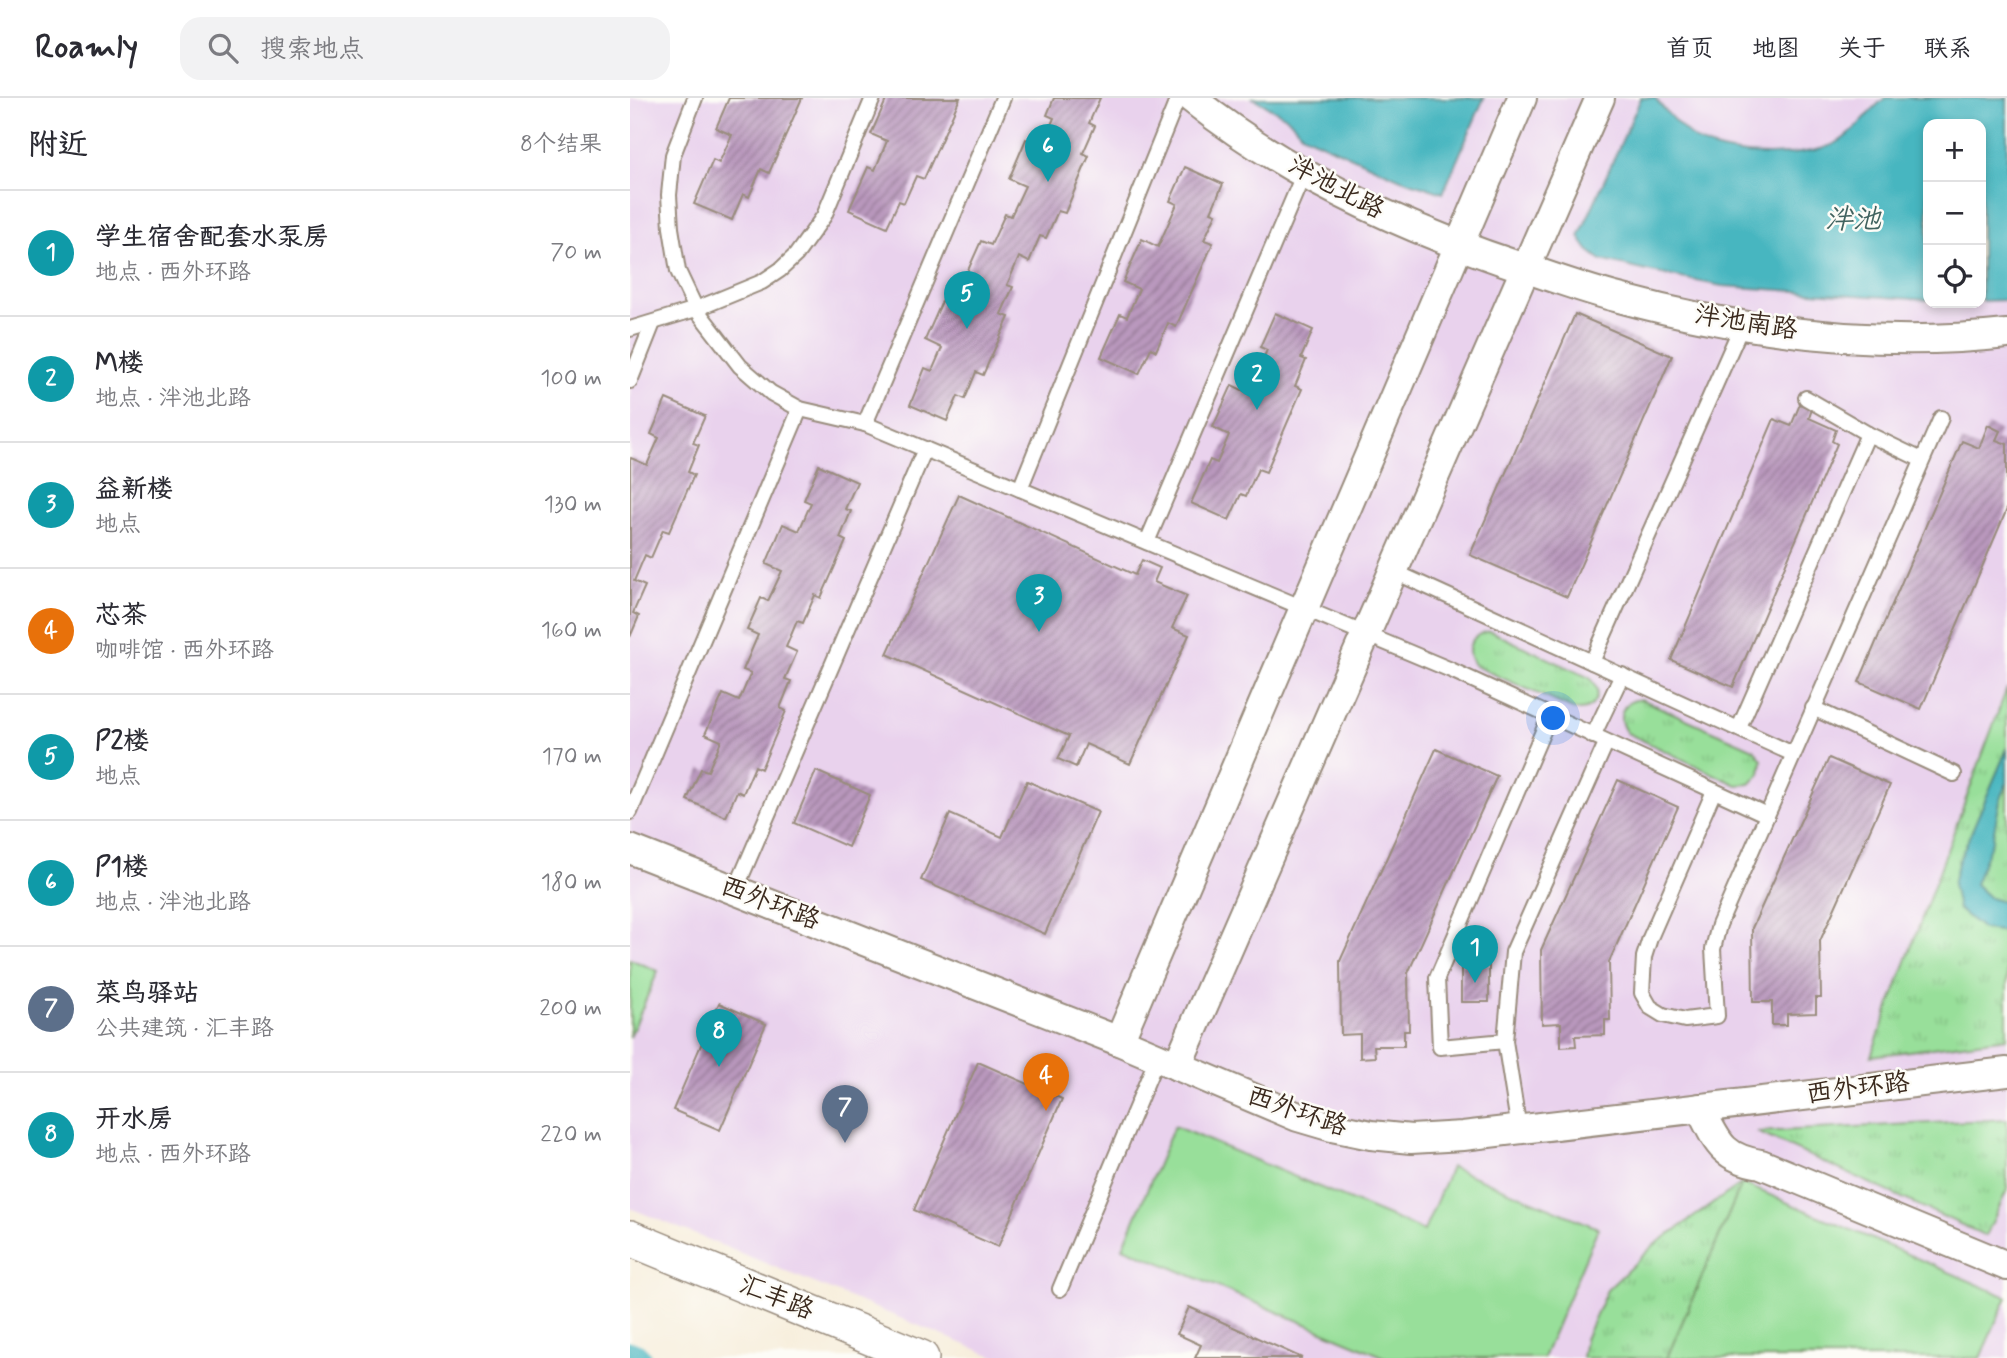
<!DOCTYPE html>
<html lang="zh">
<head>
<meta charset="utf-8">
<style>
  :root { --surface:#fff; --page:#f2f2f3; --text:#2b2b33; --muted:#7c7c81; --line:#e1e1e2; --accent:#1a73e8 }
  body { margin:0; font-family:Mynerve,"LXGW WenKai TC",sans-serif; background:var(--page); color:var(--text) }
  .controls { position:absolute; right:21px; top:21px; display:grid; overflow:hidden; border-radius:14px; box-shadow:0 4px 10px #0003 }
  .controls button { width:63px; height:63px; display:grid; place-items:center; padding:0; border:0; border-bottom:2px solid var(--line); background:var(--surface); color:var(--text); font:35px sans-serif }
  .you { position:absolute; left:924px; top:621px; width:24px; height:24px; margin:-18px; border:5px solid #fff; border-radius:50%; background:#1a73e8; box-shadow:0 0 0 10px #1a73e833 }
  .badge { display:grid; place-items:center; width:46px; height:46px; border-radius:50%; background:var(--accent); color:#fff; font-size:23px; font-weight:700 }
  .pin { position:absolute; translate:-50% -58px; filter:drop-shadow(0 2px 4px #0008) }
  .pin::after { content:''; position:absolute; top:37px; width:24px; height:21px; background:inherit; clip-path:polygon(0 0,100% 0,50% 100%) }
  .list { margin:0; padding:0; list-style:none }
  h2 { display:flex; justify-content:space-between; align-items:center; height:91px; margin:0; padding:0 28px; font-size:30px }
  h2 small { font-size:23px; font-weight:400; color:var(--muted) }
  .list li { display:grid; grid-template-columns:46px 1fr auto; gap:21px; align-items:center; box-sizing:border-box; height:126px; padding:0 28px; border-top:2px solid var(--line) }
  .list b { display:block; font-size:26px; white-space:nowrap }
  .list p { margin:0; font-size:23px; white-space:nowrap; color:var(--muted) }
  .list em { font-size:23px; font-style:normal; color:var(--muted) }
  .icon { flex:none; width:38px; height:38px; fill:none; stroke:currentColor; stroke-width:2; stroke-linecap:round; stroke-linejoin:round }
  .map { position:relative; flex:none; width:1377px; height:1260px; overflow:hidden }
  header { display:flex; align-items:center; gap:42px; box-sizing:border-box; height:98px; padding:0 35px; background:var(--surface); border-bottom:2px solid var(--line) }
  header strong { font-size:33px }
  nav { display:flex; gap:38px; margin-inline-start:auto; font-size:24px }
  .search { width:490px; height:63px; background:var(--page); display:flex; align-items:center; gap:18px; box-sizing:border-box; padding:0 24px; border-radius:21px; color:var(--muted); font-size:26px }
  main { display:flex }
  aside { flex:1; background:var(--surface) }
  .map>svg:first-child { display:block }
  .built { fill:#e9d2ed; fill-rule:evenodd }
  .grass { fill:url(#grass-tufts); stroke:#6a845c; stroke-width:2 }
  .garden { fill:#98df9a; stroke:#6a845c; stroke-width:2 }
  .water { fill:#47b6c0; stroke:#41706f; stroke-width:2 }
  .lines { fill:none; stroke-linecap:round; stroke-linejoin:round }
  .canal { stroke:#47b6c0; stroke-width:28 }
  .building { fill:url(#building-hatch) }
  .service-casing { stroke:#998c7d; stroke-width:18 }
  .minor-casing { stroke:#998c7d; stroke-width:32 }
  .tertiary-casing { stroke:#998c7d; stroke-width:38 }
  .service { stroke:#fff; stroke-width:14 }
  .minor { stroke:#fff; stroke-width:28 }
  .tertiary { stroke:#fff; stroke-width:35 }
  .labels { text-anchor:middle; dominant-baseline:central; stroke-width:5; stroke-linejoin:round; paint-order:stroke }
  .street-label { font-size:26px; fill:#3b2a1e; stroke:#fdfcf7 }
  .water-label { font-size:28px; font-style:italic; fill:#40625f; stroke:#fdfcf7 }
</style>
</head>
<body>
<header>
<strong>Roamly</strong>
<div class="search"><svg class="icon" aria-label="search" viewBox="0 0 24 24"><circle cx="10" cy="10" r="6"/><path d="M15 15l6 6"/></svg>搜索地点</div>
<nav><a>首页</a><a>地图</a><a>关于</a><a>联系</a></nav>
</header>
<main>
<aside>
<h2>附近<small>8个结果</small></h2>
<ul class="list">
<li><span class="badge" style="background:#0f9aa8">1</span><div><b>学生宿舍配套水泵房</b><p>地点 · 西外环路</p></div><em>70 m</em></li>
<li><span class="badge" style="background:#0f9aa8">2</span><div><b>M楼</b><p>地点 · 泮池北路</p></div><em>100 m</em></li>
<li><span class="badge" style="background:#0f9aa8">3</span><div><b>益新楼</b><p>地点</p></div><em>130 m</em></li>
<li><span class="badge" style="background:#e8710a">4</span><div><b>芯茶</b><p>咖啡馆 · 西外环路</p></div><em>160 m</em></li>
<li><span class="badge" style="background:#0f9aa8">5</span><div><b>P2楼</b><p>地点</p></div><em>170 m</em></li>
<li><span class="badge" style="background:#0f9aa8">6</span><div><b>P1楼</b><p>地点 · 泮池北路</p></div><em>180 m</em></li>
<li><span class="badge" style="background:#5c6f8a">7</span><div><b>菜鸟驿站</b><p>公共建筑 · 汇丰路</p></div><em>200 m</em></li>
<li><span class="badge" style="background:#0f9aa8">8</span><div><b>开水房</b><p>地点 · 西外环路</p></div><em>220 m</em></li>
</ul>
</aside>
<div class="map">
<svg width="1377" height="1260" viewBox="0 0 1377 1260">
  <defs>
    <pattern id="grass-tufts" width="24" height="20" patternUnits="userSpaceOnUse" patternTransform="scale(1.75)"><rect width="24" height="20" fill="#98df9a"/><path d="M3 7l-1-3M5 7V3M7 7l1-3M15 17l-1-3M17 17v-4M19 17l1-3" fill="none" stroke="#84c084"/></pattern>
    <pattern id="building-hatch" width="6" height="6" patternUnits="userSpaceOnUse" patternTransform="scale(1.75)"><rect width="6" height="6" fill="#b998bd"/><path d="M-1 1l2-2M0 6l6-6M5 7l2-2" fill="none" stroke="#987c99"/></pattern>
  </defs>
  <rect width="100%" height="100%" fill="#fdfcf7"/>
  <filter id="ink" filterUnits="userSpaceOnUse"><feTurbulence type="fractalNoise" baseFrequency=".0143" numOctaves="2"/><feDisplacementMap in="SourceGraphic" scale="14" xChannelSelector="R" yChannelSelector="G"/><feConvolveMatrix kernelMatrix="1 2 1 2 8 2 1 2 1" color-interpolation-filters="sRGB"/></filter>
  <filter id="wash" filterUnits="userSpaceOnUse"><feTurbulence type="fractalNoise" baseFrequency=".00686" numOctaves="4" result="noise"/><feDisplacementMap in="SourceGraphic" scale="28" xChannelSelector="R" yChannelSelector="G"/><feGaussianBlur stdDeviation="1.57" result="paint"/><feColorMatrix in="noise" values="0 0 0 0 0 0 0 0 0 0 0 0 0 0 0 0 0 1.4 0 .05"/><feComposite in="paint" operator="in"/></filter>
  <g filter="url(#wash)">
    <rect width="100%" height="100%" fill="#f7eedc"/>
    <path class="built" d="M0 0H1377V1260H368L0 1110ZM1298 26H1351V205H1298Z"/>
    <g class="grass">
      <path d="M860 533 960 580 967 591C968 606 959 613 945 612L845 568C833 552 840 536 860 533Z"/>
      <path d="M1377 590V940L1241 958Z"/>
      <path d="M1011 601 1124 651 1132 662 1130 676 1120 686 1107 687 997 635C985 619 992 603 1011 601Z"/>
      <path d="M1377 1021V1092L1356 1138 1127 1034Z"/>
      <path d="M1112 1085 1037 1260H952L955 1241 977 1192 1024 1147Z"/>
    </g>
    <g class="garden">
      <path d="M0 861 28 873 0 939Z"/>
      <path d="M544 1028 794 1133 821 1069 968 1130 913 1260H757L493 1149Z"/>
      <path d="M1112 1085 1377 1199 1350 1260H1037Z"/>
    </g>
    <g class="water">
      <path d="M623 0H854L813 95 771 81 673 37 658 20Z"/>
      <path d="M1011 0H1025C1036 14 1055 36 1071 45 1102 61 1178 61 1208 44 1226 34 1238 13 1255 0H1377V202L1351 203V26H1298V202L1092 188 1021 174 971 162 958 152 949 139Z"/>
      <path d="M1377 651V685L1371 698 1362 743 1345 786 1360 800 1377 805V834L1353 831 1328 811 1323 786 1328 765Z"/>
    </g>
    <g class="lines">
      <path class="canal" d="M0 1257 7 1260"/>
    </g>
    <g id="blocks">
      <g class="building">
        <path d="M99 0H172L139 75 131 71 119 99 113 96 102 122 64 106 83 62 89 65 102 37 86 30Z"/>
        <path d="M257 0H330L294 81 286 78 274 105 269 103 257 129 219 112 238 69 245 72 257 43 241 36Z"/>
        <path d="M424 0H470L459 25 465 28 453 55 459 58 435 115 428 113 416 140 410 138 399 164 389 159 377 187 383 189 371 216 379 219 353 277 346 274 335 301 328 298 317 323 280 307 295 270 302 273 312 250 295 242 313 201 330 209 341 182 335 179 351 143 361 147 375 116 381 118 395 88 379 81 396 41 412 48 424 20 417 17Z"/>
        <path d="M555 69 593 86 581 114 586 116 574 142 583 145 546 229 538 225 526 253 521 250 509 276 471 259 490 216 497 219 509 191 493 184 512 141 528 149 547 106 540 103Z"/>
        <path d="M645 215 683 232 671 260 676 262 665 288 672 291 636 374 628 371 616 398 611 396 599 422 561 405 580 362 587 365 599 337 583 329 602 287 618 295 637 252 630 249Z"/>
        <path d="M945 216 1042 258 937 499 840 457Z"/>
        <path d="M36 301 75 318 63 345 69 347 58 374 64 377 39 434 33 432 21 460 15 457 4 483 15 488 3 515 9 518 0 539V362L1 360 17 367 29 340 21 336Z"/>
        <path d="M1170 306 1182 311 1179 320 1206 332 1202 343 1207 346 1103 589 1041 562 1144 321 1161 328Z"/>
        <path d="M1358 327 1370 333 1366 342 1377 346V411L1291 611 1229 584 1332 343 1349 350Z"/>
        <path d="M189 367 227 384 215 411 221 413 210 440 216 443 191 500 185 497 173 525 167 523 156 549 167 554 155 581 161 583 150 610 156 613 131 671 125 668 113 696 107 693 96 719 57 702 71 671 78 673 91 643 75 636 93 596 109 603 121 575 113 572 128 537 117 532 131 500 138 503 152 473 136 466 153 426 169 433 181 405 174 402Z"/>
        <path d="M329 397 505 477 512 462 530 470 524 484 557 498 542 530 559 537 500 666 456 646 446 669 428 661 439 638 257 556Z"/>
        <path d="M806 651 867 678 778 875 779 933H774V948H744L745 959 730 960V936L711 937 710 863Z"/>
        <path d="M1199 660 1260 687 1190 843 1191 900H1186V915L1157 916V927H1142V904H1123L1122 830Z"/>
        <path d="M186 673 240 697 218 749 164 725Z"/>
        <path d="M988 682 1048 709 979 864 980 922H975V937L945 938 946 948 931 949V925L912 926 911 852Z"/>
        <path d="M397 683 468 714 415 836 291 782 320 716 372 739Z"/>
        <rect x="831" y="866" width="28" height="38"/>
        <path d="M89 905 136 926 90 1032 43 1012Z"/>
        <path d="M348 964 432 1001 368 1149 284 1112Z"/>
        <path d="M559 1209 672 1260H565L571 1247 547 1236Z"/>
      </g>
    </g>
  </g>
  <g filter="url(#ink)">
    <use href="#blocks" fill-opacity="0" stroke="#998c7d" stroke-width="2"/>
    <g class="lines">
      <defs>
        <g id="service">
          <path d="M65 0 43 57 39 97 41 130 48 173 66 211 110 268 141 295 170 311 235 326 821 572 1137 717"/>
          <path d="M0 231 66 211 132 184 150 172 166 157 194 118 243 0"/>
          <path d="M0 283 23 225"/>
          <path d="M1176 300 1238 336"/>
          <path d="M235 326 373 0"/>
          <path d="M390 391 548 0"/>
          <path d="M517 444 674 75"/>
          <path d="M763 473 1163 656"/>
          <path d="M962 564 1112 227"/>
          <path d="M1183 610 1324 676"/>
          <path d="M920 617 807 880 810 949 875 943 883 854 976 645"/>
          <path d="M1109 630 1238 336 1292 362"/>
          <path d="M963 638 992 577"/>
          <path d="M1084 693 1020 840 1014 859 1012 895 1020 909 1033 917 1055 922 1087 918 1083 851 1089 827 1311 320"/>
          <path d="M0 714 170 311"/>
          <path d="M105 793 295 351"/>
          <path d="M875 943 889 1032"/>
          <path d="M430 1191 527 960"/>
        </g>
        <g id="minor">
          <path d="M561 0C658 78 776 131 894 170 925 180 957 192 989 200 1114 234 1248 250 1377 236"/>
          <path d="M0 751 489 943 668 1019 702 1029 741 1037 781 1041 833 1038 1377 974"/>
          <path d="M489 943 892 0"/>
          <path d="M547 968 970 0"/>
          <path d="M1070 1010C1087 1043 1091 1060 1131 1066L1377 1168"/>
        </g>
        <path id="tertiary" d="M0 1140 291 1260"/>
      </defs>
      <use href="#service" class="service-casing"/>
      <use href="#minor" class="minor-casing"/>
      <use href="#tertiary" class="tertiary-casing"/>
      <use href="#service" class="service"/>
      <use href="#minor" class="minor"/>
      <use href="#tertiary" class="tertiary"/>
    </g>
  </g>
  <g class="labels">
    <g class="street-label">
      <text transform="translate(706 90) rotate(28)">泮池北路</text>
      <text transform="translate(1116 225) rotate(9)">泮池南路</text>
      <text transform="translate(140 806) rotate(21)">西外环路</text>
      <text transform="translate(1228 991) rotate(-7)">西外环路</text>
      <text transform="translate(667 1014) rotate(19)">西外环路</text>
      <text transform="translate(146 1200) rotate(22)">汇丰路</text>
    </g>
    <g class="water-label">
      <text x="1223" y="122">泮池</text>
    </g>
  </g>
</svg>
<div class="controls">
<button>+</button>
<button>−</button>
<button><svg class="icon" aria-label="locate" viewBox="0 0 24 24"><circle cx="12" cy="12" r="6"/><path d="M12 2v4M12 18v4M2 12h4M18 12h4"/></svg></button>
</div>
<div class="you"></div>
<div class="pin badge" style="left:845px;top:885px;background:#0f9aa8">1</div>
<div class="pin badge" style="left:627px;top:312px;background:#0f9aa8">2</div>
<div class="pin badge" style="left:409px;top:534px;background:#0f9aa8">3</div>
<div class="pin badge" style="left:416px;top:1013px;background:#e8710a">4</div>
<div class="pin badge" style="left:337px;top:231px;background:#0f9aa8">5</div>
<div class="pin badge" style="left:418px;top:84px;background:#0f9aa8">6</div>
<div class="pin badge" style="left:215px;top:1045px;background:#5c6f8a">7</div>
<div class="pin badge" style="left:89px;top:969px;background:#0f9aa8">8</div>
</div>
</main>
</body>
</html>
